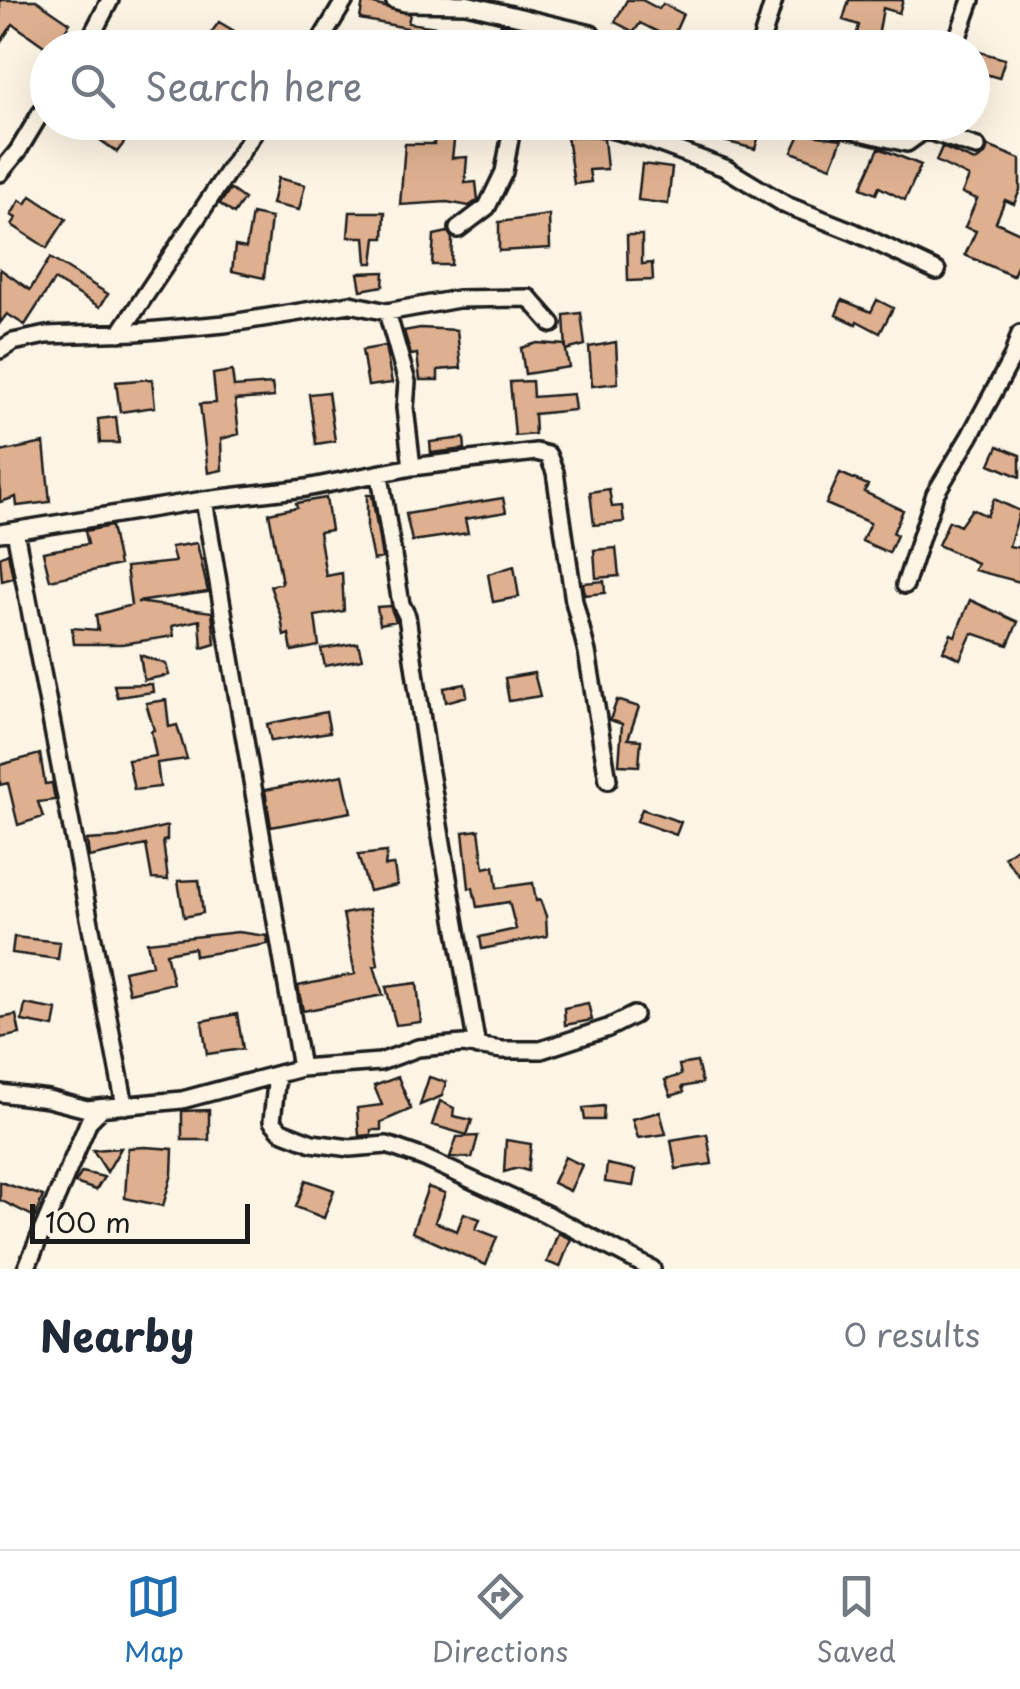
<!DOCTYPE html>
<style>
:root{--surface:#fff;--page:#f2f2f3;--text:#1f2937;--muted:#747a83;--line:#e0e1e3;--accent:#1f6fb2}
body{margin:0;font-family:"Playpen Sans",sans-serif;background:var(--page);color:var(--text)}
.scale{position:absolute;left:30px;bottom:25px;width:220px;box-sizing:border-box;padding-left:10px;border:5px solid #1c1c1c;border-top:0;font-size:28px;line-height:35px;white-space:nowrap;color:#1c1c1c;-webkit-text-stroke:8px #fcf5e5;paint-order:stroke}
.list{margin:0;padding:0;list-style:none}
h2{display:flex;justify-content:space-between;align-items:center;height:130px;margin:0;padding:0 40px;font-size:42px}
h2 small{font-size:32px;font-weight:400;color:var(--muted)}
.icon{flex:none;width:55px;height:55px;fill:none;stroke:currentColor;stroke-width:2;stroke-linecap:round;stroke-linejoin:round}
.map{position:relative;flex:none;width:1020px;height:1269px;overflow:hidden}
.search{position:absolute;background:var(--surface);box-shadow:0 10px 40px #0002;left:30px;right:30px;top:30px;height:110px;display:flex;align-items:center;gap:25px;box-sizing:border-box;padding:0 35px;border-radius:55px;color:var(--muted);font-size:38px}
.sheet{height:280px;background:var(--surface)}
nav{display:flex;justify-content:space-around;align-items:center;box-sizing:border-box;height:140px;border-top:2px solid var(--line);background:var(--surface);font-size:28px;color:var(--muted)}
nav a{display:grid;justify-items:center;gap:5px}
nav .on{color:var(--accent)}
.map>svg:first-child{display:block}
</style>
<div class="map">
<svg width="1020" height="1269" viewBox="0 0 1020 1269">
<rect width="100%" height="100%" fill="#fcf5e5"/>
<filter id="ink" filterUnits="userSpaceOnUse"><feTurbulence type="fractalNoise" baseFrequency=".01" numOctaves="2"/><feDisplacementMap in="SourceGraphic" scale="20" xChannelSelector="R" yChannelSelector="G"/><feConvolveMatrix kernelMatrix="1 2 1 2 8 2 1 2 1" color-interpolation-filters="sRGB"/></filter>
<g filter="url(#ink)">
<!-- building -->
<path fill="#deb08f" stroke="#1c1c1c" stroke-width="2.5" d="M 0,0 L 36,0 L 70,23 L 54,48 L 47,48 L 13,24 L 0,43 Z
M 627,0 L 642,0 L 659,9 L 663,4 L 683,14 L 672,39 L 640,23 L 634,32 L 615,22 Z
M 849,0 L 903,0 L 899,13 L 883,8 L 876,48 L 853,48 L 859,25 L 843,20 Z
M 363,1 L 410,14 L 408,23 L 451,29 L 447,45 L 402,48 L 407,28 L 360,19 Z
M 219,22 L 234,31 L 222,48 L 200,48 Z
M 501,24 L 582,43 L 592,47 L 490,48 Z
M 976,51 L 1005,59 L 999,78 L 975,71 L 976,66 L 972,64 Z
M 101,122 L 140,122 L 117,152 L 93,135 Z
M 645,122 L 683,122 L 677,137 Z
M 728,122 L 763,122 L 755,149 L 724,141 Z
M 434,125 L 456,125 L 452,158 L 467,157 L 465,183 L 476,182 L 478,200 L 469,206 L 447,202 L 400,205 L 405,144 L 434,144 Z
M 803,128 L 818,136 L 842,139 L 831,167 L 792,152 Z
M 588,136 L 604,139 L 607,169 L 589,170 L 591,182 L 574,184 L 567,137 Z
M 988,146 L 1020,159 L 1020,190 L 1014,204 L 1005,200 L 996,222 L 1020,233 L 1020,259 L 1013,276 L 965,255 L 976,231 L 965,227 L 977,199 L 962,193 L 969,177 L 936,161 L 942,147 L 975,161 L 985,155 Z
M 879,148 L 921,165 L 905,200 L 879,187 L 876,194 L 861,188 Z
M 642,164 L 672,168 L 668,204 L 638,200 Z
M 278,178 L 305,185 L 299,210 L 272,204 Z
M 230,189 L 244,199 L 234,214 L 220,204 Z
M 31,196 L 66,219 L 47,248 L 12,225 L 16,218 L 11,215 L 20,200 L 26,204 Z
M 350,212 L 385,212 L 384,238 L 376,238 L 373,263 L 367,263 L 365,237 L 348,237 Z
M 252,214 L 271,218 L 264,278 L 232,271 L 235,246 L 246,248 Z
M 549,215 L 550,248 L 499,251 L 499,222 Z
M 448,232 L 452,238 L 451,265 L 432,265 L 434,235 Z
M 627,235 L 642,235 L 642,264 L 652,263 L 653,280 L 628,281 Z
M 50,258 L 108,294 L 100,307 L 54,280 L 25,325 L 7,314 L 0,323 L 0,269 L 30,290 Z
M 384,272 L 383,286 L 361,290 L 358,273 Z
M 842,300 L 871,312 L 877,300 L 893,308 L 880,333 L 857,321 L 856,324 L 836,315 Z
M 581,313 L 585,345 L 566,350 L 564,315 Z
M 420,328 L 457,330 L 461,368 L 438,370 L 438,380 L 420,380 L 417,354 L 411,355 L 404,331 Z
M 616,342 L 618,383 L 592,386 L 589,347 Z
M 537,343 L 565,345 L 569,367 L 525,374 L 521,348 Z
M 385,346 L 392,383 L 368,386 L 362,350 Z
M 232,371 L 234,387 L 272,384 L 274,397 L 235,400 L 239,434 L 221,439 L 222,470 L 208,473 L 200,404 L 216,403 L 213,374 Z
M 152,379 L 155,407 L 120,412 L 116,382 Z
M 532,381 L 533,397 L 573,394 L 575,410 L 534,414 L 535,434 L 515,436 L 510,382 Z
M 328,392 L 335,441 L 316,444 L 309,394 Z
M 116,417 L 119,443 L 100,443 L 98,419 Z
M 464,438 L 465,449 L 431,453 L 430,442 Z
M 44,443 L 50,502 L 17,506 L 16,497 L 0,502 L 0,452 Z
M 998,446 L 1020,455 L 1020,477 L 990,464 Z
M 840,473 L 868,485 L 864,492 L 903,510 L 893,533 L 897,535 L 889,553 L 862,541 L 870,523 L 826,504 Z
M 609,489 L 612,507 L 622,506 L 624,522 L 594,525 L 590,492 Z
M 367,495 L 372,495 L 382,558 L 373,560 L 367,531 Z
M 326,498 L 331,530 L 319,532 L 326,576 L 342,573 L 344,611 L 315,616 L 319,646 L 292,651 L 289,634 L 284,636 L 281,617 L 270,586 L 282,583 L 269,513 L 297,507 L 296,503 Z
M 503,498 L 506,512 L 465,519 L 468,533 L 412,541 L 406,514 Z
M 994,499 L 1020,511 L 1009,546 L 1020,548 L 1020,582 L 974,570 L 977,563 L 938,545 L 949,521 L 960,526 L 972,509 L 987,516 Z
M 111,526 L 119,565 L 50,580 L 43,552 L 88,544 L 85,531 Z
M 197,543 L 208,592 L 137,602 L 212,612 L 215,644 L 202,648 L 200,620 L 172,626 L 174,636 L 122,644 L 74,644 L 72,628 L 98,630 L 96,615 L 131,605 L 126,567 L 175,562 L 171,547 Z
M 616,548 L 619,576 L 596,578 L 594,550 Z
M 8,553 L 13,578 L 2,581 L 0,557 Z
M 514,566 L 519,597 L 493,602 L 488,574 Z
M 604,581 L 605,593 L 585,595 L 583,583 Z
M 970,600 L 1018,622 L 1008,645 L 972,633 L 960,659 L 943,651 L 951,634 L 955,636 Z
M 390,606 L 396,621 L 380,624 L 377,607 Z
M 358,643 L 362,659 L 325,666 L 321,649 Z
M 140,655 L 166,664 L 169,675 L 144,680 Z
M 534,673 L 540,696 L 509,701 L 505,678 Z
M 152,684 L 153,692 L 117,697 L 114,685 Z
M 465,684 L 467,696 L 446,702 L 444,688 Z
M 166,700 L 169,727 L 177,725 L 187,759 L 157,763 L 160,787 L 134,790 L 128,760 L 156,756 L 151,731 L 154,730 L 146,703 Z
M 617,700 L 639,707 L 628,739 L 641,740 L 639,766 L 619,765 L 622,724 L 610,720 Z
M 326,712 L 330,732 L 271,741 L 267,724 Z
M 40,754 L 45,784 L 52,783 L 55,800 L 38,802 L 43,817 L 18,825 L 8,783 L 0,785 L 0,765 Z
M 343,775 L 351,812 L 271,827 L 265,790 Z
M 642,809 L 681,822 L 676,835 L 637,821 Z
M 167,826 L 167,840 L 163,841 L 168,880 L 152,879 L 146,845 L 89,857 L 87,840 L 118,838 Z
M 479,830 L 484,868 L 494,866 L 497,888 L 533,883 L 536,901 L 540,900 L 546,916 L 547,936 L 482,949 L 480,937 L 516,929 L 509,902 L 477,907 L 473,888 L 469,888 L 463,832 Z
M 1020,845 L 1020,877 L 1004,857 Z
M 387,852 L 385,866 L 394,865 L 397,885 L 369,891 L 358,855 Z
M 199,880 L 203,913 L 184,917 L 178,881 Z
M 369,909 L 378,965 L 374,966 L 383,995 L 303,1011 L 298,986 L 355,974 L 343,914 Z
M 238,932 L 267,936 L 268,944 L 195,956 L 194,948 L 166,953 L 173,983 L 129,993 L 124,971 L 152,965 L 147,942 Z
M 14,937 L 60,942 L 58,959 L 12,953 Z
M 417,983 L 421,1022 L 396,1025 L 386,987 Z
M 588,1003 L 592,1020 L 565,1025 L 564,1008 Z
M 25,1004 L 57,1010 L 54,1027 L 22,1021 Z
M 237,1014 L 243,1049 L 207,1054 L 202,1021 Z
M 16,1015 L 20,1034 L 0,1038 L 0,1018 Z
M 697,1062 L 702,1083 L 682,1087 L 684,1092 L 671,1096 L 665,1080 L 681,1075 L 679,1065 Z
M 398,1077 L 411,1109 L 381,1122 L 381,1130 L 371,1130 L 371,1135 L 359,1136 L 357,1108 L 382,1105 L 374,1086 Z
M 429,1077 L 446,1082 L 442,1096 L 420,1105 Z
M 440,1101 L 454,1108 L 453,1116 L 472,1120 L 467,1135 L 432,1125 Z
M 604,1106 L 603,1120 L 585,1120 L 583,1108 Z
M 209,1110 L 209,1140 L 182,1140 L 182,1111 Z
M 660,1112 L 666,1134 L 638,1138 L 632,1119 Z
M 707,1134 L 712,1164 L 676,1169 L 671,1140 Z
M 478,1136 L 472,1158 L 450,1157 L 457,1137 Z
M 506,1140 L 531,1144 L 528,1171 L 518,1168 L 504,1172 Z
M 145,1147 L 173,1149 L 172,1174 L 163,1206 L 125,1198 L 128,1148 Z
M 121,1148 L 107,1172 L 93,1150 Z
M 565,1157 L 582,1165 L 570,1191 L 553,1183 Z
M 607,1164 L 636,1170 L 633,1186 L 605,1182 Z
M 82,1172 L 104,1177 L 96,1190 L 75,1183 Z
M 306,1180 L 334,1190 L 324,1218 L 296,1207 Z
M 0,1182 L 43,1196 L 35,1217 L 0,1200 Z
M 428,1187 L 445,1193 L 435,1222 L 457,1231 L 464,1213 L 480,1219 L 476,1229 L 497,1237 L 486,1265 L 412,1232 Z
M 558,1233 L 571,1239 L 560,1267 L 547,1262 Z"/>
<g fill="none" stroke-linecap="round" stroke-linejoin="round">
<defs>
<path id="street" d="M 394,0 L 405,3 L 466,4 L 591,34
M 85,48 L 110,0
M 316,48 L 345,0
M 759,48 L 774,0
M 954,48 L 971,0
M 544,122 L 599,126 L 644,138 L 725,168 L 786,205 L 854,232 L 937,271
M 819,122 L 907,143 L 925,130 L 927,122
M 925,130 L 977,147
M 0,173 L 18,151 L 48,101
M 458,229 L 487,207 L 504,172 L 513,122
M 387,312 L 407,382 L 405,408 L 412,467
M 120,333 L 261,122
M 0,350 L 13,342 L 46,335 L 136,332 L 225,324 L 350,304 L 387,312 L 458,299 L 529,298 L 552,324
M 380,476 L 401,604 L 407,616 L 427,755 L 477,1047
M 15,531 L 125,1106
M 0,533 L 204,500
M 905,585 L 935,494 L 970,436 L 1012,358 L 1020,334
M 301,1068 L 204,500 L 306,488 L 412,467 L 536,452 L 548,455 L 555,472 L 574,601 L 587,652 L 608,780
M 277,1075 L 272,1121 L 281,1131 L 312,1143 L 350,1148 L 387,1145 L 424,1158 L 546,1214 L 652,1269
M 0,1093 L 48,1099 L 87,1109 L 182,1100 L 301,1068 L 380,1062 L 418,1048 L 463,1044 L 502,1050 L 541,1050 L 608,1028 L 634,1015
M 26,1269 L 89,1121 L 102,1108"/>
</defs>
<!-- street casing -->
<use href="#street" stroke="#1c1c1c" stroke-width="22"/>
<!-- street -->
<use href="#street" stroke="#fcf5e5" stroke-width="15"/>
</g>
</g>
</svg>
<div class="scale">100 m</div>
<div class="search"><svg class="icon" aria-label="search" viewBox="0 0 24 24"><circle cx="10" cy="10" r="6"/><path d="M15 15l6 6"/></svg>Search here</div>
</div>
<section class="sheet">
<h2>Nearby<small>0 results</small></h2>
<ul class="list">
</ul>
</section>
<nav>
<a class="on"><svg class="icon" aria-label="map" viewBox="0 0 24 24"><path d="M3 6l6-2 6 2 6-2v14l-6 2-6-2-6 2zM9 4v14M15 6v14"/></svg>Map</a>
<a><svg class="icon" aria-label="directions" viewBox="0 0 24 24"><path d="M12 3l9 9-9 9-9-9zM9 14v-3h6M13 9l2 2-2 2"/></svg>Directions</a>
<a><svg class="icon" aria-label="saved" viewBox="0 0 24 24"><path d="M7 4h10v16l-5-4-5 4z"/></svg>Saved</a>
</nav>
